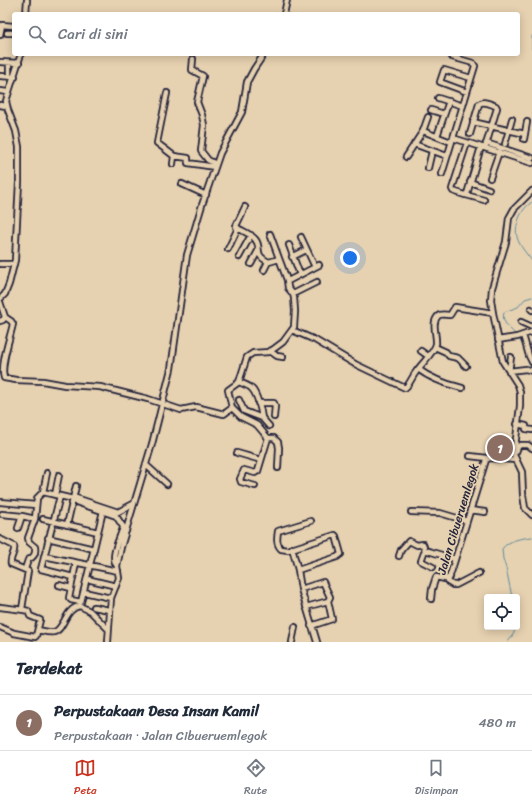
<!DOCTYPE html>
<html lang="id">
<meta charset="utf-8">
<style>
:root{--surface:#fff;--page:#f6f6f7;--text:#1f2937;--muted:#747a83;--line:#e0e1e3;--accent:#c8321e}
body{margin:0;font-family:Sriracha,sans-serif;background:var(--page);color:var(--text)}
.controls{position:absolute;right:12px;bottom:12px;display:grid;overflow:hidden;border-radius:4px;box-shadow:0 2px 10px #0003}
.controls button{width:36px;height:36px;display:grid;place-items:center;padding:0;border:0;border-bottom:1px solid var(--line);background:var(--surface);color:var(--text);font:20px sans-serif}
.you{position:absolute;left:350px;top:258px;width:14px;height:14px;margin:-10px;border:3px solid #fff;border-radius:50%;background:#1a73e8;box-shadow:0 0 0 6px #1a73e833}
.badge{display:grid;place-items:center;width:26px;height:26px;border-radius:50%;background:var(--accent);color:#fff;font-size:13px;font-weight:700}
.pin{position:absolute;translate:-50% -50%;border:2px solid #fff;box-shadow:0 1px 4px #0006}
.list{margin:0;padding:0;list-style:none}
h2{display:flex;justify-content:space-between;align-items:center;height:52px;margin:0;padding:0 16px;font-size:17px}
h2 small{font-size:13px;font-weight:400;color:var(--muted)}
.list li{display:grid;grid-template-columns:26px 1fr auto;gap:12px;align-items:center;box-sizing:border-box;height:56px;padding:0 16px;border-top:1px solid var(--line)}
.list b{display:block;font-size:15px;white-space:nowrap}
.list p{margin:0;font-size:13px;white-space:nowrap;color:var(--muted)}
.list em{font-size:13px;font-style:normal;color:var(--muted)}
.icon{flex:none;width:22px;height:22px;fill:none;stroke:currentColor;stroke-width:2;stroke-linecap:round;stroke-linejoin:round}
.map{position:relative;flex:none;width:532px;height:642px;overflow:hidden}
.search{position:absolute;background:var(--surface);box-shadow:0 2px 10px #0003;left:12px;right:12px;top:12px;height:44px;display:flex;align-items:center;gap:10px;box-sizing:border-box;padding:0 14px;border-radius:4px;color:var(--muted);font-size:15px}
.sheet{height:108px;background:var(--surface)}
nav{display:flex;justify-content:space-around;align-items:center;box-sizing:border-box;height:56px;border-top:1px solid var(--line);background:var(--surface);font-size:11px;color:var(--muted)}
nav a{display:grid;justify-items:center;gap:2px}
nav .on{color:var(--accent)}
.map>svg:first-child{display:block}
</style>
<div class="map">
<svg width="532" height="642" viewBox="0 0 532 642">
<rect width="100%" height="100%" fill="#e6d1b0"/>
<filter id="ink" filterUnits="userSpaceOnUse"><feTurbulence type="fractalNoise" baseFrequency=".025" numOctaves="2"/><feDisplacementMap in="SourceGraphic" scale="8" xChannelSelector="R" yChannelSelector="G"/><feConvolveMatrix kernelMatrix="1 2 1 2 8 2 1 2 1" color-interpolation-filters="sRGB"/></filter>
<g filter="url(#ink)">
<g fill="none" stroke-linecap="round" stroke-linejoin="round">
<!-- stream -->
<path stroke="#5e8ca0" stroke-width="1" d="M 532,36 L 532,49
M 532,202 C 526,206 523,210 520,216 C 511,237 520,245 532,261
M 516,335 C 510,328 501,323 504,312 L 518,307 L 525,299 L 532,297
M 518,338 L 523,345
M 526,353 L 529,364 L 532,368
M 512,597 L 506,568 L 503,559 L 502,549 C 508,540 522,538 532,537
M 508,642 L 514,633 L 515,627"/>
<defs>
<path id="minor" d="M 26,14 L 27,0
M 284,14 L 287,0
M 7,33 L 14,33
M 0,35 L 2,25 L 14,26
M 452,57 L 473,63 L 475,66 L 453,138
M 193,59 L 192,70 L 203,76 L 197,102 L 202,115 L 204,125 L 201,151 L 208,160 L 216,164
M 0,62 L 19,63
M 0,76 L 15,77
M 9,76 L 9,63
M 0,91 L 8,92
M 467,92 L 440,82 L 444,70 L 471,78
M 167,93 L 157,143 L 174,156 L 188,158 L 188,163 L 215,167
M 438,98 L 463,106
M 0,105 L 6,106
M 431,110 L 444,114
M 473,122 L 525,134
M 423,131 L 428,117
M 470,134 L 479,104 C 484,100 490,104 496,106 L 497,108 L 485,148
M 437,136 L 449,101
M 524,139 L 527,122
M 467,143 L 452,189 L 453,191 L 465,195 L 467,194 L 481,147
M 486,143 L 532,158
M 414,144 L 447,156
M 505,144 L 512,119
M 406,157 L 423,131 L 451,142
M 173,164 L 174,156
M 428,168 L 432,151
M 442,174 L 453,138 L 532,163
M 490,178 L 499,152
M 470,182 L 489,189
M 182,184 L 206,195
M 532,191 L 514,209 L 509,218 L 506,242 L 492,288 L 491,300 L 493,313 L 503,362 L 518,385 L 520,392 L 520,406 L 514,455 L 522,472 L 523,495 L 525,508 L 532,515
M 466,195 L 484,200
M 245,207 L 236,226 L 236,227 C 242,231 251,234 255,239 C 263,248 252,254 269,262 L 279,259
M 301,237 L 315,267
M 289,245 L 300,275
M 228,249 L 238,228
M 239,257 L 251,235
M 292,257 L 306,250
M 0,264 L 14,264
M 251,264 L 258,251
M 264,270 L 268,262
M 288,281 L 319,265
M 293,294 L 317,282
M 0,299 L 5,294 L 9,284 L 15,260 L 19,182 L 19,147 L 16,131 L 8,110 L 6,101 L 21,54
M 0,302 L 5,317 L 11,321 L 13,324 C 10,338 0,365 4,378 L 16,380 L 43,381 L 65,385 L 100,387 L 148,399 L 181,410 L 196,407 L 224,414 L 232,408 L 228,390 L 239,382 L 247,357 L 253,353 L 269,352 L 275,348 L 283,342 L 294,327 L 295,311 L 294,298 L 293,294 L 288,288 L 287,280 L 270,234
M 531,309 L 532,310
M 0,321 L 3,320 L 5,317
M 521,322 L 532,327
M 292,330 L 315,340 L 355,364 L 405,388 C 410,384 412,377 416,372 C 421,364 434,353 436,344 C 437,335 431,323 438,316 C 441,313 446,315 450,315 L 455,307 L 493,313
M 523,335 L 529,356 L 532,362
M 498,340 L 517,337 L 532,332
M 435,347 L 446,352 L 449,356 L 458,358 L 466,366
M 270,351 L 277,356 L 283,357
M 421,351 L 428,356
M 418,369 C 431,379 446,384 462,388
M 509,371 L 526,369 L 532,371
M 509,372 L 511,357
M 239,382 C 243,384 248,385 251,388 C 257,393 261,410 262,418
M 239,400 L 244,411 L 262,418 L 269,426
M 258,403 L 274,403 L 275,406 L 274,417
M 232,408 L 241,417 L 257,425 L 268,438
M 517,424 L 526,426 L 526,429 L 532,430
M 268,438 L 274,438 L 278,442 L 279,448 L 278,468
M 516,452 L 518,447 L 520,445 L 528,445 L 532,448
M 237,453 L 261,460
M 470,456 L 487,458
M 146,465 L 167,484
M 255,486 L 241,482 L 240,479 L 244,470 L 255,473 L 258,471 L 268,438
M 43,492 L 73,499 L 76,498 L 118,512 L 133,504
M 55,495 L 59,475
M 60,496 L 41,569 L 73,577
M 73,499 L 76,502 L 116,516 L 126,531
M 0,502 L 36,505
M 470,510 L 485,512
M 411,512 L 440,513 L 467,521
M 2,514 L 22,516 L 35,519
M 43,519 L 98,532
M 67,525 L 76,486
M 18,528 L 22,516
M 48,538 L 94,549
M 0,539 L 14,546 C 16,552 9,558 11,564 L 28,571 L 22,609
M 292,548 L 298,570 L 301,589 L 317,642
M 425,550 L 421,561 L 433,567
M 44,556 L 118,571
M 399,556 L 401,550 L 409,541 L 417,545 L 423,544 L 425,550 L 455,559
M 76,563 L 69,598 L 71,600 L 81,602 L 103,511
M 117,566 C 109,557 120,538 123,528
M 25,569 L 28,560 C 34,557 36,554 35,547 L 29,542 L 28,538 L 35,519 L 37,498 L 43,492 L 47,473
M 298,570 L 337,557 L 341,554 L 336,536 L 335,535 L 288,550 L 281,549 C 276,544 277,538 278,531 L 311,521
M 479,573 L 456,585 L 453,585 L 448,582 L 486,460 L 490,458 L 515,460
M 87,579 L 116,586
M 59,585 L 71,588
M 301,589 L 323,582 L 330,597 L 328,601 L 332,619 L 311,626
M 84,592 L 111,598
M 431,599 L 432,589 L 436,577 L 445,579 L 450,577
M 0,607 L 24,610 L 28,611 L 30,616 L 40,620 L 36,636 L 35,637 L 14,633 L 0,627
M 94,607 L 109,610
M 306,607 L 328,601
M 38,630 C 43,631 49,633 54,632 C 64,630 65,608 80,606 L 90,611 L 108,629
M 108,642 L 111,598 L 119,578 L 117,566 L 121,547 L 152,444 L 171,369 L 187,255 L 202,205 L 220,153 L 242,112 L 247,82 L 254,69 L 264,54
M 292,642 L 295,627"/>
</defs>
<!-- minor casing -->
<use href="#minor" stroke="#22223b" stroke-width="8"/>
<!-- minor -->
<use href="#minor" stroke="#e6d1b0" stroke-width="4.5"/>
</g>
</g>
<g text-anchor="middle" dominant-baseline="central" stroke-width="4" stroke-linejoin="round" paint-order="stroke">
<!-- street labels -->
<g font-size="12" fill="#22223b" stroke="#e6d1b0">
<text transform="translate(458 519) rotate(-73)">Jalan Cibueruemlegok</text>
</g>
</g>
</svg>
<div class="controls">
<button><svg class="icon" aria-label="locate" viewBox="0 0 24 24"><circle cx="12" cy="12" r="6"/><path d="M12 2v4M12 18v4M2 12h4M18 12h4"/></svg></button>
</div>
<div class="you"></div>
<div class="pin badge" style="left:500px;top:448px;background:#8d6e63">1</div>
<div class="search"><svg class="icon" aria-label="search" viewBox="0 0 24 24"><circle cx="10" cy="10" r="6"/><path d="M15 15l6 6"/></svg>Cari di sini</div>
</div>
<section class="sheet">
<h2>Terdekat<small></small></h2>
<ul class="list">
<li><span class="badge" style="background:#8d6e63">1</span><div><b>Perpustakaan Desa Insan Kamil</b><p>Perpustakaan · Jalan Cibueruemlegok</p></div><em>480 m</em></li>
</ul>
</section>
<nav>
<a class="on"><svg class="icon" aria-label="map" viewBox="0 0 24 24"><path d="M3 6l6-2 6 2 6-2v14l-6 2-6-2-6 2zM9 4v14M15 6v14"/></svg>Peta</a>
<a><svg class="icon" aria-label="directions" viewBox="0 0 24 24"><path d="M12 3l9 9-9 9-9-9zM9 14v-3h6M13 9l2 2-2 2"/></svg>Rute</a>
<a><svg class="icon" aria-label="saved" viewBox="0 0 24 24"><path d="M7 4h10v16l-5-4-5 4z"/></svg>Disimpan</a>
</nav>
